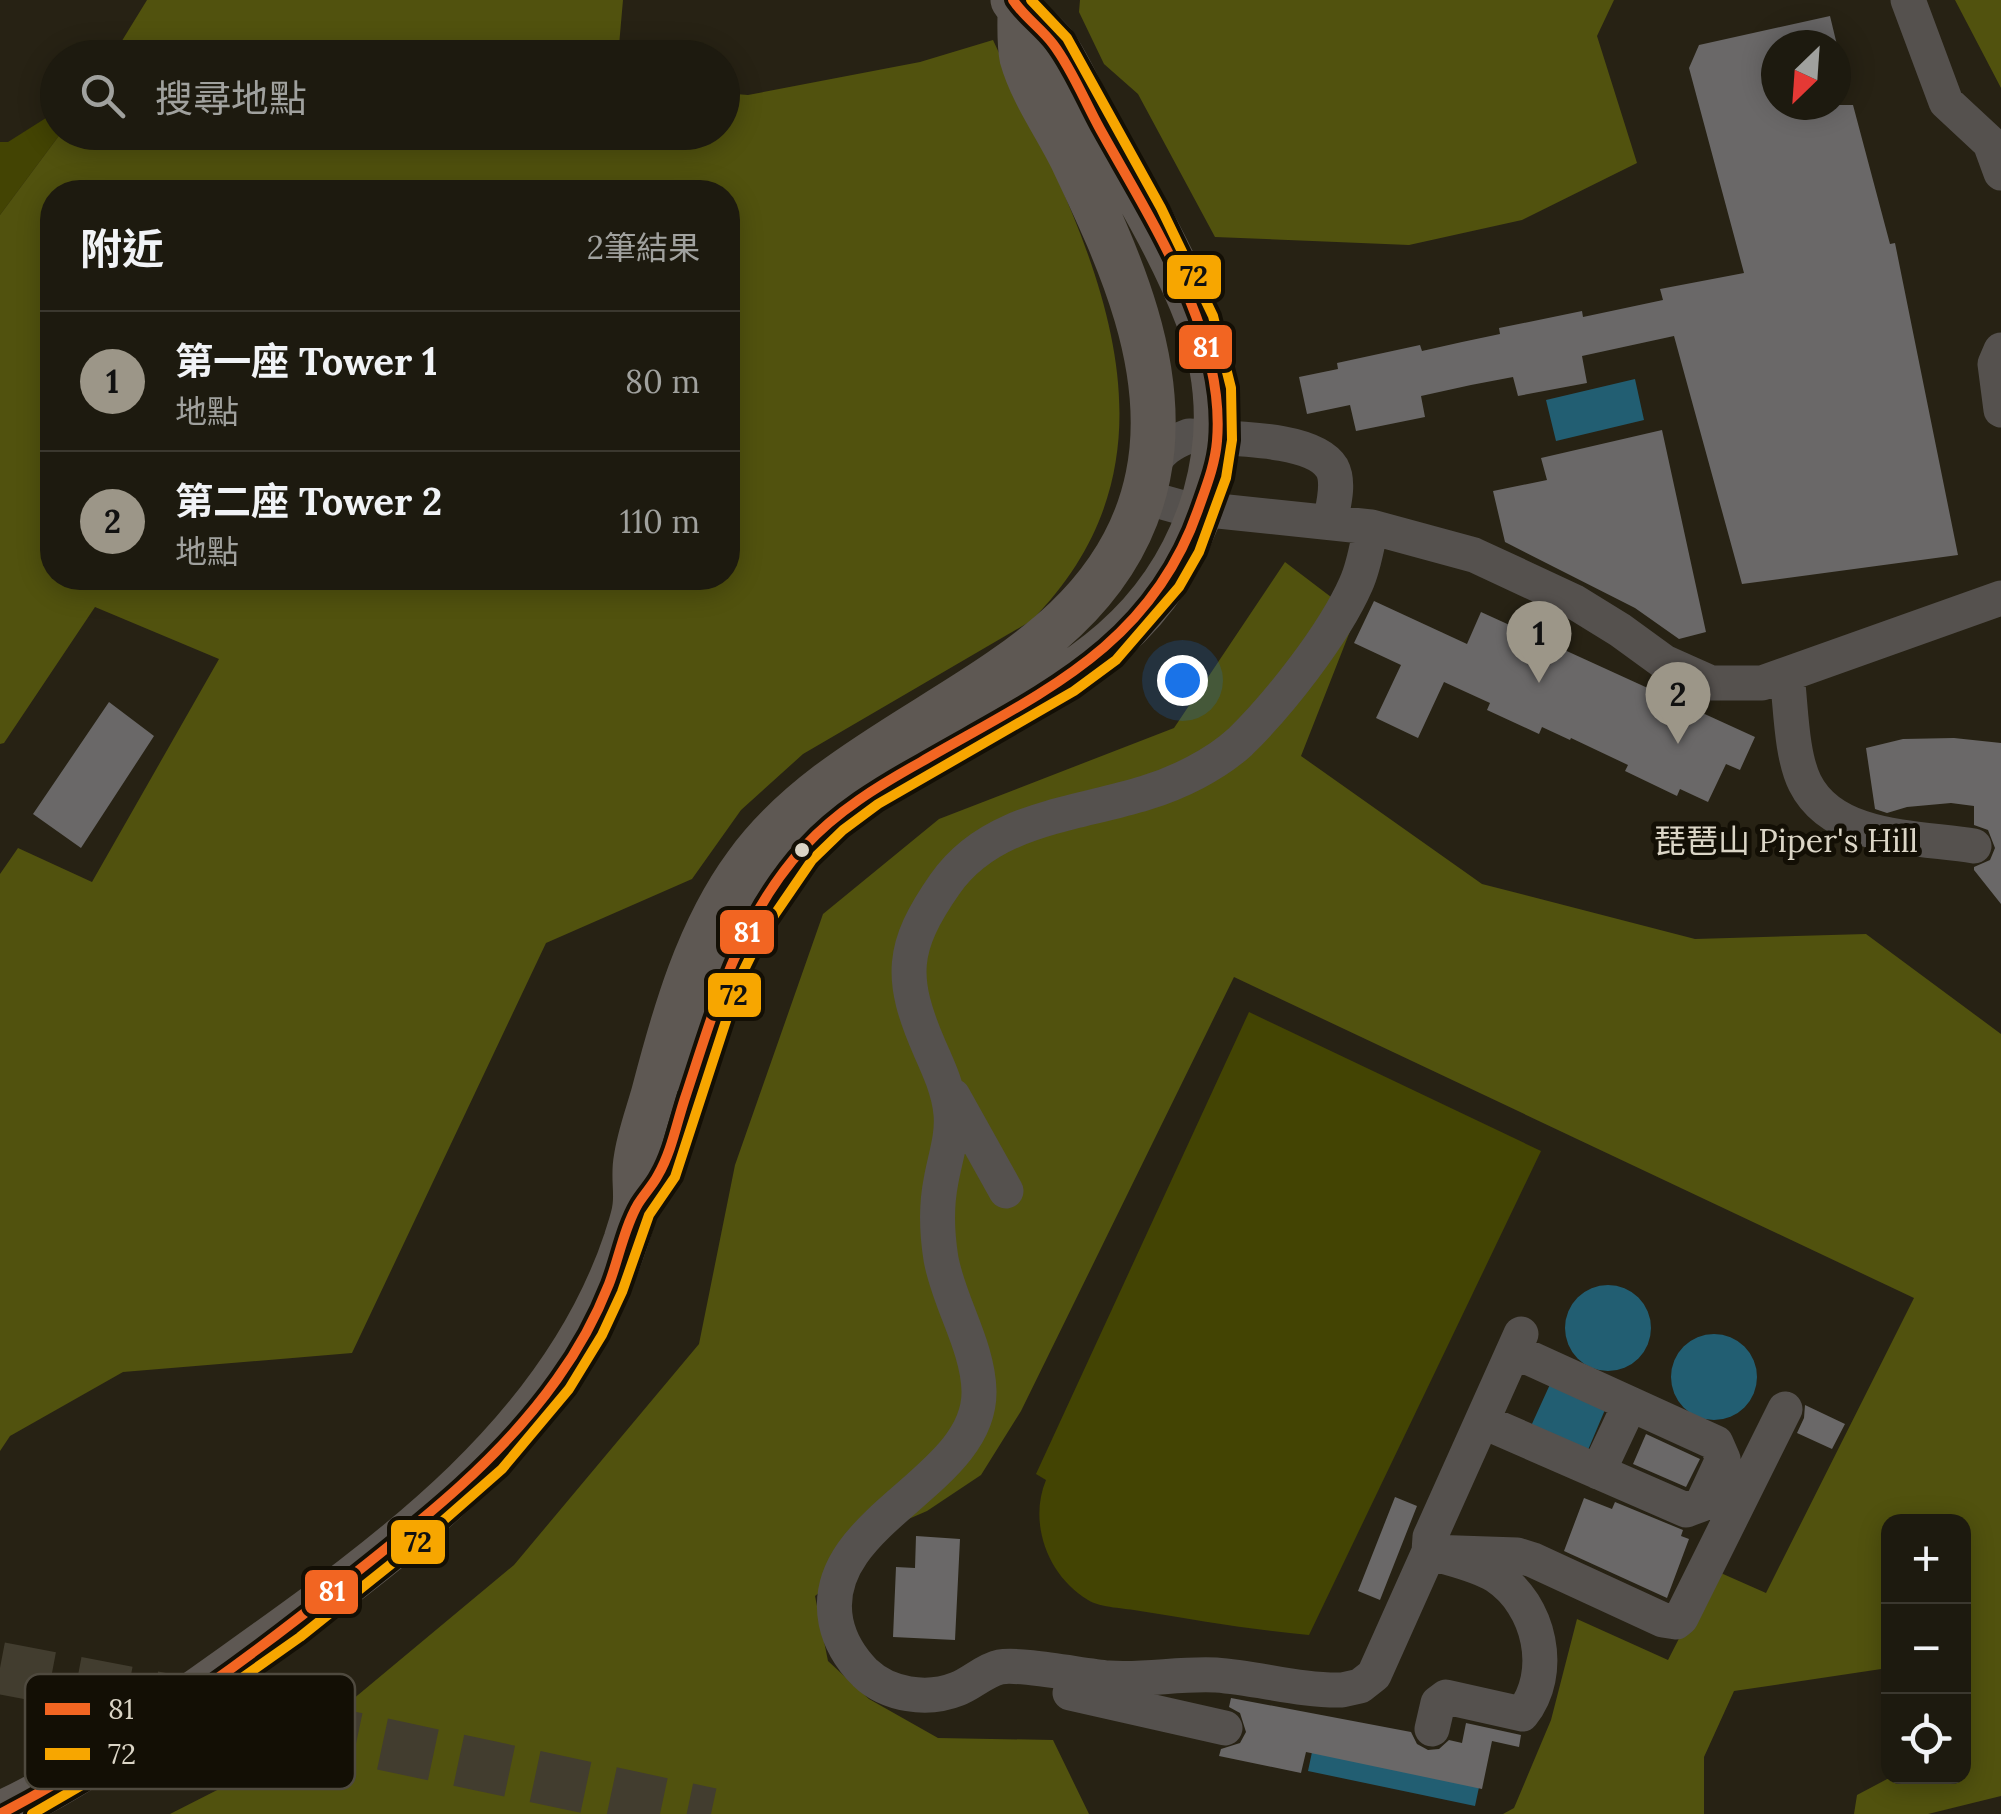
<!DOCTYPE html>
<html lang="zh-TW">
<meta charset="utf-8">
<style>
:root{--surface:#1d1a0f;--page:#252318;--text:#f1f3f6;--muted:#a0a19e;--line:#3b382f;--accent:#9c9688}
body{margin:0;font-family:Lora,"Noto Sans TC",serif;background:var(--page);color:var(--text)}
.controls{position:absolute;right:30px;bottom:30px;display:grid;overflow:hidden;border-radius:20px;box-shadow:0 5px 25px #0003}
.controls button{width:90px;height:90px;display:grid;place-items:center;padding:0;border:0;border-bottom:2px solid var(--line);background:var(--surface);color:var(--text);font:50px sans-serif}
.compass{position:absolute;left:1761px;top:30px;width:90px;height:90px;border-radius:50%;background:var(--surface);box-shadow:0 5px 25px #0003;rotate:205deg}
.you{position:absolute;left:1182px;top:680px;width:35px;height:35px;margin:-25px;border:8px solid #fff;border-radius:50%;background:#1a73e8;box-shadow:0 0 0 15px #1a73e833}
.badge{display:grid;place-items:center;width:65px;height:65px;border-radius:50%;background:var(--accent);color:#111;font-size:32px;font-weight:700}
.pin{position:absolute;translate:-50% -82px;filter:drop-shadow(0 2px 5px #0008)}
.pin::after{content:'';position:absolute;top:52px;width:35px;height:30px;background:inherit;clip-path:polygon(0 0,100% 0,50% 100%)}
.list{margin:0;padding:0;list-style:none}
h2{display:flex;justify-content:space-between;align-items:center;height:130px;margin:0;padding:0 40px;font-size:42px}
h2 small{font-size:32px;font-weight:400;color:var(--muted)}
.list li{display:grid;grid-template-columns:65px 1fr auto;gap:30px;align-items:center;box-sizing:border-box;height:140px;padding:0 40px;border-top:2px solid var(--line)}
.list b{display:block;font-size:38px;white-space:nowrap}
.list p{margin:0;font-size:32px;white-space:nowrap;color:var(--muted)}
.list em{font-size:32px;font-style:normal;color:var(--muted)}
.icon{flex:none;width:55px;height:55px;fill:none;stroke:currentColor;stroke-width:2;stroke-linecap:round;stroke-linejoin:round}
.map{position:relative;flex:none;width:2001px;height:1814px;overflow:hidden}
.search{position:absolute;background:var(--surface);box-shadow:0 5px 25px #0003;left:40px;top:40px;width:700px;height:110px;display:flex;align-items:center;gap:25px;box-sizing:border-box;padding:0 35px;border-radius:55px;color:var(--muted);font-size:38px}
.panel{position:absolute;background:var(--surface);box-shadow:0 5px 25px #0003;left:40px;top:180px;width:700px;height:410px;border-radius:40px}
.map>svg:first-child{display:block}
</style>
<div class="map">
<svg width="2001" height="1814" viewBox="0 0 2001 1814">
<rect width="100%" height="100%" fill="#272214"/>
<!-- green -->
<path fill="#434403" d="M 57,111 L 58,132 L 61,133 L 0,215 L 0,142 L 8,142 Z
M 1249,1012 L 1541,1151 L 1309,1635 C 1252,1630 1196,1620 1140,1611 C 1125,1608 1101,1608 1088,1600 C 1048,1576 1028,1523 1046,1480 L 1036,1474 Z"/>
<!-- forest -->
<path fill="#51520e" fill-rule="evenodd" d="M 147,0 L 623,0 L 618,57 L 112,57 Z
M 1080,0 L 1614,0 L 1597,36 L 1637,163 L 1522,220 L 1409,245 L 1215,237 L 1138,94 L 1104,64 L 1079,12 Z
M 1955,0 L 2001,0 L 2001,88 Z
M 993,40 C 1079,227 1208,442 1031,621 L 803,754 L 741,810 L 692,879 L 546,943 L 352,1353 L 123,1372 L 10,1436 L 0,1451 L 0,874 L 18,848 L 92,882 L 219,659 L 95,607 L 4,743 L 0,744 L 0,215 L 61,133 L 722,132 L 723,93 L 748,95 L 920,62 ZM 52,192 L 728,192 L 728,578 L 52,578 Z
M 1285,562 L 1356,616 L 1301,756 L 1482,884 L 1695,939 L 1866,934 L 2001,1034 L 2001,1796 L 1928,1814 L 1854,1814 L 1857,1795 L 1891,1777 L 1964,1776 L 1964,1522 L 1888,1522 L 1888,1668 L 1734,1691 L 1704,1757 L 1704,1814 L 1503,1814 L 1514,1808 L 1551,1720 L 1577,1619 L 1668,1660 L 1714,1570 L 1766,1593 L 1914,1298 L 1234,977 L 1021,1411 L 981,1475 L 927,1511 L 890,1527 L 861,1560 L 815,1596 L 828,1661 L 869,1699 L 938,1738 L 1053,1740 L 1089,1814 L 170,1814 L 286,1755 L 514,1565 L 699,1344 L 735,1165 L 823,914 L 939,819 L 1174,728 Z"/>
<!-- water -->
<path fill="#225e72" d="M 1635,379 L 1644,420 L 1556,441 L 1546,400 Z
M1565 1328a43 43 0 1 1 86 0a43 43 0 1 1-86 0Z
M1671 1377a43 43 0 1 1 86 0a43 43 0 1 1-86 0Z
M 1552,1380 L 1607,1405 L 1588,1450 L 1531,1426 Z
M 1315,1738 L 1482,1773 L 1475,1806 L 1308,1771 Z"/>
<!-- building -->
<path fill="#6a6868" d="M 1830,16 L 1837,45 L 1776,45 L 1776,105 L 1853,105 L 1890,244 L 1895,243 L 1958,555 L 1742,584 L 1674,336 L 1582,356 L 1587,383 L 1518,396 L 1513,377 L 1471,385 L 1421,396 L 1425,417 L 1356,431 L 1350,405 L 1307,414 L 1299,377 L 1338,369 L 1337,363 L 1420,345 L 1422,351 L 1462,342 L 1500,334 L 1499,328 L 1582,311 L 1583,317 L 1663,300 L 1660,289 L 1744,273 L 1689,68 L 1699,45 Z
M 1662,430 L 1706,632 L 1679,639 L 1635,608 L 1505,542 L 1493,491 L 1547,480 L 1541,458 Z
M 1374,601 L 1467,644 L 1481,612 L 1755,737 L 1740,770 L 1726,764 L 1708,802 L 1680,789 L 1677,796 L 1625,771 L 1628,765 L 1571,738 L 1570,740 L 1542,727 L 1539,734 L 1487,710 L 1490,703 L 1444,682 L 1418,738 L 1376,718 L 1401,665 L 1354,643 Z
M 109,702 L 154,736 L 81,848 L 33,814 Z
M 1954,738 L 2001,743 L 2001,904 L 1974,870 L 1974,867 L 1990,860 L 1995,848 L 1988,830 L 1974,825 L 1974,806 L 1951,803 L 1907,807 L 1887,813 L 1875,809 L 1866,748 L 1903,739 Z
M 1805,1405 L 1845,1424 L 1832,1449 L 1797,1433 L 1804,1418 Z
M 1646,1434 L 1700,1459 L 1686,1487 L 1633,1464 Z
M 1395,1497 L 1417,1506 L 1380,1600 L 1358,1591 Z
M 1584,1498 L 1612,1509 L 1615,1502 L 1683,1530 L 1681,1536 L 1689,1539 L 1667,1598 L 1564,1551 Z
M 916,1536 L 960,1539 L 955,1640 L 893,1637 L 896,1567 L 915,1568 Z
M 1231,1698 L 1411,1732 L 1417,1744 L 1428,1750 L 1439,1749 L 1449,1740 L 1462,1743 L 1466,1723 L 1521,1735 L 1519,1747 L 1492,1741 L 1482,1789 L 1306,1752 L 1301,1773 L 1219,1756 L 1221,1749 L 1240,1743 L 1246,1732 L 1240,1713 L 1229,1707 Z"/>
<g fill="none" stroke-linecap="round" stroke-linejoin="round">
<!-- highway-tunnel -->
<path stroke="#423d2f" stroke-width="52" stroke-dasharray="52 26" stroke-linecap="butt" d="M 0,1668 L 237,1713 L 711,1814"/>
<!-- minor -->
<path stroke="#55514e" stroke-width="35" d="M 1908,0 L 1946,102 L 1990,143 L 2001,173
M 2001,350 L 1995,364 L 2001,410
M 1150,468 C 1160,451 1170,443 1189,436 C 1222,439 1313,436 1332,468 C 1340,483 1333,507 1330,522
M 1144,497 L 1180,507 L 1371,527 L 1474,555 L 1573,601 L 1620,630 L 1664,662 L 1711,683 L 1762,683 L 2001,598
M 1371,527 C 1367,546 1364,567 1356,584 C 1334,634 1279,704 1240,742 C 1215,765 1178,783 1145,793 C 1075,815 991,818 945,884 C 901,947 899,978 930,1049 C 939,1069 949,1091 951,1114 C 953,1137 945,1158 941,1181 C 936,1206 937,1234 941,1259 C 949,1303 978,1346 979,1391 C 981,1483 816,1521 836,1622 C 840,1641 851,1659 865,1673 C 888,1695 927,1701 957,1689 C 971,1684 985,1670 1000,1667 C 1019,1663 1084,1676 1108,1678 C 1143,1681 1180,1673 1216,1675 C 1258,1678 1300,1691 1342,1690 L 1360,1686 L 1374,1675 L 1429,1552 L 1517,1555 L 1533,1560 L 1663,1620 L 1676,1622 L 1681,1618 L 1785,1409
M 1787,675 C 1791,707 1791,755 1805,783 C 1834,841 1919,837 1974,846
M 953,1096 L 1006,1191
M 1482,1421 L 1686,1510 L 1702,1504 L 1723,1459 L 1716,1443 L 1514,1351
M 1598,1472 L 1630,1404
M 1070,1693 L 1225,1728
M 1432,1729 L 1438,1703 L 1446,1697 L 1522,1714 C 1555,1673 1540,1605 1496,1576 C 1477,1564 1450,1559 1429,1552 L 1430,1537 L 1521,1334"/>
<!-- major -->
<path stroke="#5e5853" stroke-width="45" d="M 691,1073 C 721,981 756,884 833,819 C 966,706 1148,690 1205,496 C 1222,436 1220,377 1198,319 C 1172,251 1133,187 1097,124 C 1083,99 1071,67 1054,44 C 1041,28 1024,18 1013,0
M 0,1814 C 78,1778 148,1726 217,1677 C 380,1561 560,1438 626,1240 C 629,1230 634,1217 635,1206 C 637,1191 633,1175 636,1160 C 639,1137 648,1114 654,1092 C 674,1015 698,930 746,865 C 856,712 1107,679 1148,476 C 1170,368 1119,258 1074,163 C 1058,129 1032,94 1022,58 C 1019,44 1020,26 1020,11"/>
<defs>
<path id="bus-1" d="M 0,1814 C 124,1749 240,1666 349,1578 C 425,1518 501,1458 557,1379 C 578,1350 596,1317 609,1284 C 619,1258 624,1228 638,1204 C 644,1194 653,1185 658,1175 C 672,1151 677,1121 686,1095 C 715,1007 740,917 804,847 C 837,811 878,786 921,762 C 1038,694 1150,648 1198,510 C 1206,487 1215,465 1217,441 C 1226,334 1150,219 1100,129 C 1085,102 1072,69 1053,44 C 1041,28 1024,17 1013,0"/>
<path id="bus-2" d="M 32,1814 L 130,1757 L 300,1637 L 420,1541 L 502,1469 L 569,1389 L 602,1335 L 622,1292 L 649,1215 L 675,1177 L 740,978 L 762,933 L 812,860 L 843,830 L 878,804 L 1074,691 L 1116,660 L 1179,587 L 1199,552 L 1226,478 L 1232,440 L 1231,388 L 1213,316 L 1161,208 L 1067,38 L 1031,0"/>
</defs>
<!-- bus-1 casing -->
<use href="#bus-1" stroke="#130f05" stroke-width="18"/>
<!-- bus-2 casing -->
<use href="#bus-2" stroke="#130f05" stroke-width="18"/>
<!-- bus-1 -->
<use href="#bus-1" stroke="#f26522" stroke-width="10"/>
<!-- bus-2 -->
<use href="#bus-2" stroke="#f7a600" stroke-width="10"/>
</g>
<!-- markers -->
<circle fill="#dbd5c6" stroke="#130f05" stroke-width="4" cx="802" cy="850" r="9"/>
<g text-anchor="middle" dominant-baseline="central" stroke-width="10" stroke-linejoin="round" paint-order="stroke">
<!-- neighbourhood labels -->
<g font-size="32" fill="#dbd5c6" stroke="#130f05">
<text x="1786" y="840">琵琶山 Piper's Hill</text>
</g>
</g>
<!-- legend -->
<rect x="25" y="1674" width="330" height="115" rx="15" fill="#130f05" stroke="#4f4a3f" stroke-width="2.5"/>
<rect x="45" y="1703" width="45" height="12" fill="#f26522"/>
<rect x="45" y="1748" width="45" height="12" fill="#f7a600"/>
<g font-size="28" fill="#dbd5c6">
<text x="108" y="1719">81</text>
<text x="108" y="1764">72</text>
</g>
<g stroke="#130f05" stroke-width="4">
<rect x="1165" y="253" width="58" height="48" rx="10" fill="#f7a600"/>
<rect x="1177" y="323" width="57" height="48" rx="10" fill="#f26522"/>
<rect x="718" y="908" width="58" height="48" rx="10" fill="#f26522"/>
<rect x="706" y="971" width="57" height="48" rx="10" fill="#f7a600"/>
<rect x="389" y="1518" width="58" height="48" rx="10" fill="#f7a600"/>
<rect x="303" y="1568" width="57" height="48" rx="10" fill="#f26522"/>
</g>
<g font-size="28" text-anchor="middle" font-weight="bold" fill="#fff">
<text x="1206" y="357">81</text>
<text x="747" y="942">81</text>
<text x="332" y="1601">81</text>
</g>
<g font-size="28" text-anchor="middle" font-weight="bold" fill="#111">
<text x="1194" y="286">72</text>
<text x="734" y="1005">72</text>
<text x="418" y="1552">72</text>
</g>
</svg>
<div class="controls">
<button>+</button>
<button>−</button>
<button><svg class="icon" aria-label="locate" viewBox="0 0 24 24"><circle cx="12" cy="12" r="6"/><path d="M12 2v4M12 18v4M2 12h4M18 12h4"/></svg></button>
</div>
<svg class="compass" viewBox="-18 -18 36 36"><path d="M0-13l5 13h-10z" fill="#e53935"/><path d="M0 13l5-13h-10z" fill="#a0a19e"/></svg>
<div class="you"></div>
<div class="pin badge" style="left:1539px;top:683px">1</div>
<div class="pin badge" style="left:1678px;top:744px">2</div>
<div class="search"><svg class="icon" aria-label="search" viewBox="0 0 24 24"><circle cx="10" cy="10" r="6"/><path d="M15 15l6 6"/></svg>搜尋地點</div>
<section class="panel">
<h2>附近<small>2筆結果</small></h2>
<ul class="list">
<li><span class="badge">1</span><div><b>第一座 Tower 1</b><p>地點</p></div><em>80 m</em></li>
<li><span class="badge">2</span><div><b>第二座 Tower 2</b><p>地點</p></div><em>110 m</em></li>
</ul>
</section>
</div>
